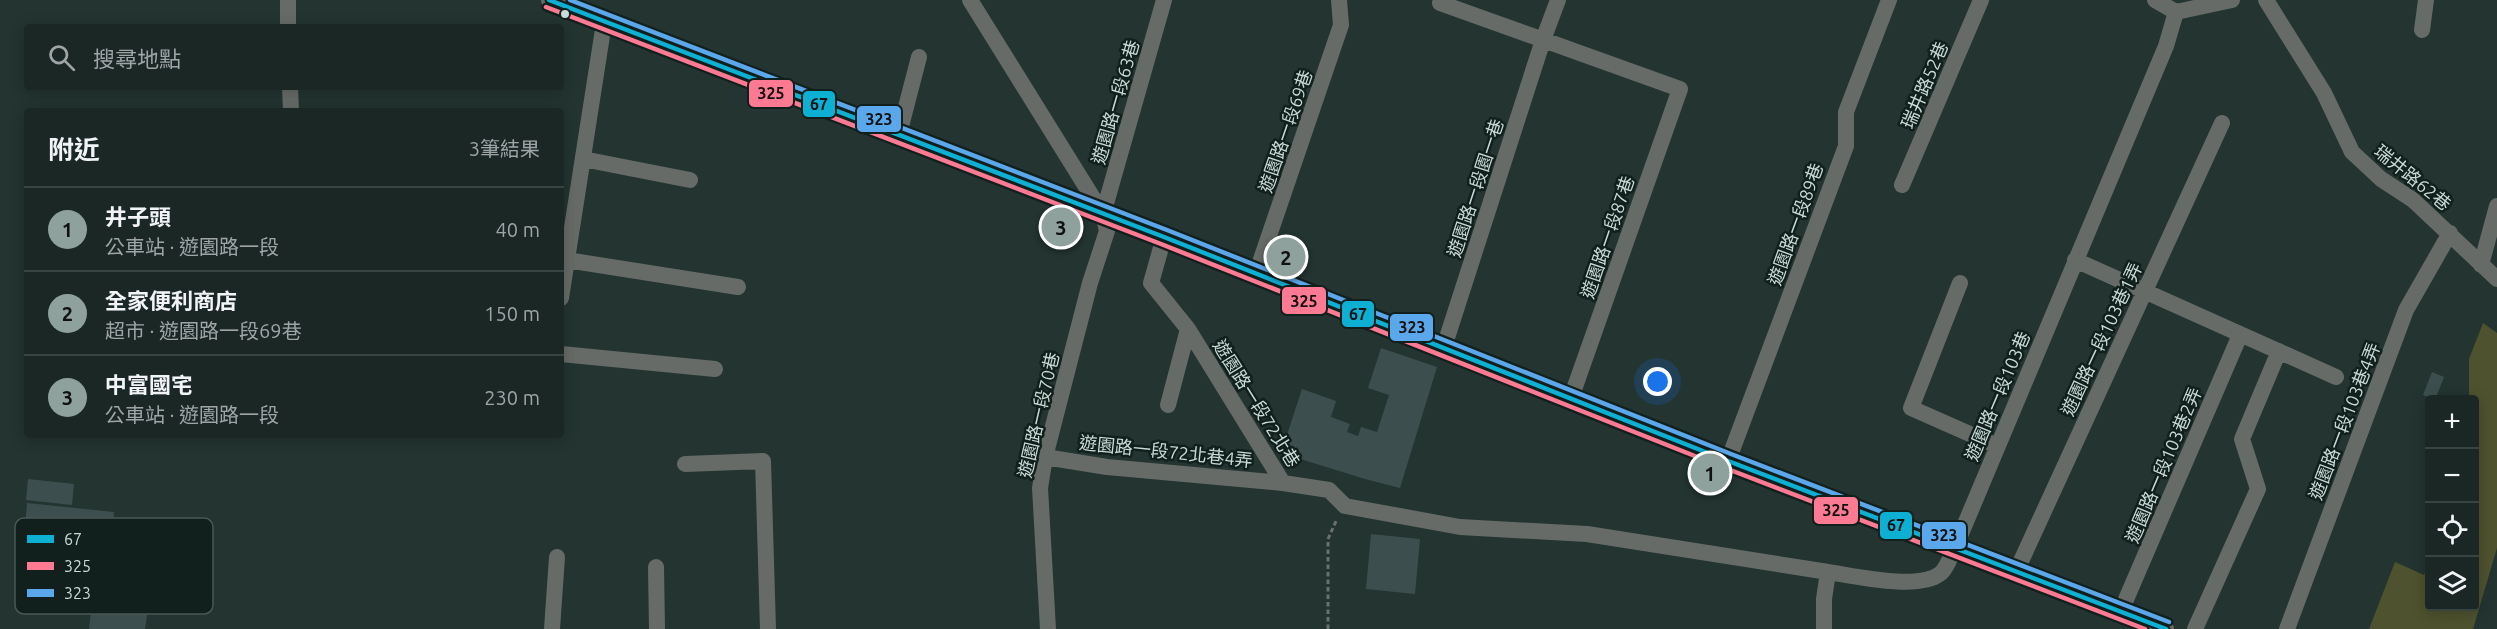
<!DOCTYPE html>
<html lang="zh-TW">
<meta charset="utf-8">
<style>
:root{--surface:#1a2725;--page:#232f2d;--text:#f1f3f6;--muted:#9fa5a7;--line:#384442;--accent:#8fa19c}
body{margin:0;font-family:Ubuntu,"Noto Sans TC",sans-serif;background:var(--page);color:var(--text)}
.controls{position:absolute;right:18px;bottom:18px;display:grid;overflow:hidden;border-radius:6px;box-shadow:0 3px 15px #0003}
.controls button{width:54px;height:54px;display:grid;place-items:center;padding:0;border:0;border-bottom:2px solid var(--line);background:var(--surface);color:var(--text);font:30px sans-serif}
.you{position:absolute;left:1658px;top:382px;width:21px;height:21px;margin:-15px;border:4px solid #fff;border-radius:50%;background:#1a73e8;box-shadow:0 0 0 9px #1a73e833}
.badge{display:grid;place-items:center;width:39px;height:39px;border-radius:50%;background:var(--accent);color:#111;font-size:20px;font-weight:700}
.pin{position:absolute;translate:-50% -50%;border:3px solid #fff;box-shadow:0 2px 6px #0006}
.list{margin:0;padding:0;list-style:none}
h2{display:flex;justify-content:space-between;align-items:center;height:78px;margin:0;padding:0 24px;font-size:26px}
h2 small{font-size:20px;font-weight:400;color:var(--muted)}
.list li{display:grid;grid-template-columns:39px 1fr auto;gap:18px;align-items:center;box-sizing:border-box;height:84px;padding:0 24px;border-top:2px solid var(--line)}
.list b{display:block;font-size:22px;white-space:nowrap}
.list p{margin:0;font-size:20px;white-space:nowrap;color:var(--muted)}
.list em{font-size:20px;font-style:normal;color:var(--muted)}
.icon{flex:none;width:33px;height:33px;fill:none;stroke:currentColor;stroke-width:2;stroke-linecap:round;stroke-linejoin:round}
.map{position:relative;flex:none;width:2497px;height:629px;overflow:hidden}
.search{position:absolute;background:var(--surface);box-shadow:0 3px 15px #0003;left:24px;top:24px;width:540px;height:66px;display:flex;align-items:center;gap:15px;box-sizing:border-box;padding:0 21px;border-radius:6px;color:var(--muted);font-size:22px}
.panel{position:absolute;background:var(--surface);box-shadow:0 3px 15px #0003;left:24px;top:108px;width:540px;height:330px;border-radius:6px}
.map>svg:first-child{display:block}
</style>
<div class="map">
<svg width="2497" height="629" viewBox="0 0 2497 629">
<rect width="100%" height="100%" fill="#233431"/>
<!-- green -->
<path fill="#4e522e" d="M 2483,323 L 2497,333 L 2497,548 L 2473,629 L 2369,629 L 2395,562 L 2424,575 L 2429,564 L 2430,606 L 2474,606 L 2474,400 L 2469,399 L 2469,359 Z"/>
<!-- building -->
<path fill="#3c4f4e" d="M 1381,348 L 1437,367 L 1400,488 L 1365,479 L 1281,453 L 1302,389 L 1336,401 L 1331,417 L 1350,424 L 1347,432 L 1358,436 L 1361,427 L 1377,432 L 1389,395 L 1368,388 Z
M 2432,372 L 2444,377 L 2435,400 L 2423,395 Z
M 28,479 L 74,484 L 72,505 L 26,500 Z
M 27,503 L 114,512 L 112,536 L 25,527 Z
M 1371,534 L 1420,539 L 1415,594 L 1366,589 Z
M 92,603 L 148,609 L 145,629 L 89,629 Z"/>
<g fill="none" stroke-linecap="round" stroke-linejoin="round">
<!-- path -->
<path stroke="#6a706d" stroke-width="3" stroke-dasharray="4.5 3" stroke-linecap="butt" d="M 1328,629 L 1328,539 L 1337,519"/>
<!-- minor -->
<path stroke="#666b67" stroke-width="16" d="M 288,0 L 288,27
M 549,0 L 1164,237 L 1728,461 L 2166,629
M 970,0 L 1103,214 L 1107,231 L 1090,283 L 1045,457 L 1040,488 L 1048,629
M 1441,0 L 1440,3 L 1680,89 L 1571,398
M 2155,0 L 2176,12
M 2266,0 L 2324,93 L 2352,152 L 2381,179 L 2413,200 L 2497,279
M 2176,12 L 2232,0
M 2422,30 L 2426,0
M 290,87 L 291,111
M 899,134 L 919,57
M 583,159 L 690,180
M 1902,185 L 1981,0
M 1103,214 L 1164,0
M 1164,237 L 1151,283 L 1188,329 L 1283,483 L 1329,490 L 1345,506 L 1460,527 L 1587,534 L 1828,572
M 567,260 L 738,287
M 2075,260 L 2336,377
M 2481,265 L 2497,206
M 1256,274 L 1341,25 L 1339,0
M 1960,283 L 1911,408 L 1997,446
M 561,298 L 604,23
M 1444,347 L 1543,40 L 1558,0
M 561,354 L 715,369
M 1168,405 L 1188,329
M 1045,457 L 1107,467 L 1283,483
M 1728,461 L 1846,146 L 1846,112 L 1889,0
M 685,464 L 763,461 L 768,629
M 656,567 L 657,629
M 2016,572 L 2222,123
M 2121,611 L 2240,335
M 552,629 L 557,557
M 1824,629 L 1824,599 L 1828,572 C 1855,576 1920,591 1941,573 C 1947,568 1951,555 1955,548 L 2166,46 L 2176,12
M 2195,629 L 2258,489 L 2242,439 L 2279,351
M 2287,629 L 2406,310 L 2450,233"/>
<defs>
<path id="bus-1" d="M 549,0 L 1164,237 L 1728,461 L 2166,629"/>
<path id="bus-2" d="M 546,7 L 1161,244 L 1725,468 L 2145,629"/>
<path id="bus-3" d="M 570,0 L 1167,230 L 1731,454 L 2169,622"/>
</defs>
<!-- bus-1 casing -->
<use href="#bus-1" stroke="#12201d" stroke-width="9"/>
<!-- bus-2 casing -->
<use href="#bus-2" stroke="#12201d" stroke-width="9"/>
<!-- bus-3 casing -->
<use href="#bus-3" stroke="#12201d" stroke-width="9"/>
<!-- bus-1 -->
<use href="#bus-1" stroke="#0dafd3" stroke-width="4.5"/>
<!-- bus-2 -->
<use href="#bus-2" stroke="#fe7a93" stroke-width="4.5"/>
<!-- bus-3 -->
<use href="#bus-3" stroke="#5aa8eb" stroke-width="4.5"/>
</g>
<!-- markers -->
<circle fill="#c9dbd6" stroke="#12201d" stroke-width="2" cx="565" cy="14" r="5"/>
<g text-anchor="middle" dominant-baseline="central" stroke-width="5" stroke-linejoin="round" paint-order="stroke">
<!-- street labels -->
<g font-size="18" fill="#c9dbd6" stroke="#12201d">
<text transform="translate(1924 85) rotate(-67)">瑞井路52巷</text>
<text transform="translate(1115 102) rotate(-74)">遊園路一段63巷</text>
<text transform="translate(1285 131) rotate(-71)">遊園路一段69巷</text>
<text transform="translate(2413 177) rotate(39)">瑞井路62巷</text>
<text transform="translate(1475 188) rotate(-72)">遊園路一段園一巷</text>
<text transform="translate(1795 224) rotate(-70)">遊園路一段89巷</text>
<text transform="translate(1607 237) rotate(-71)">遊園路一段87巷</text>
<text transform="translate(2101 339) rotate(-65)">遊園路一段103巷1弄</text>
<text transform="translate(1997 396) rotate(-67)">遊園路一段103巷</text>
<text transform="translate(1257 403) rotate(58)">遊園路一段72北巷</text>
<text transform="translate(1038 415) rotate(-77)">遊園路一段70巷</text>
<text transform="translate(2344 421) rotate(-69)">遊園路一段103巷4弄</text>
<text transform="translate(1166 451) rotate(6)">遊園路一段72北巷4弄</text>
<text transform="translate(2163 465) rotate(-67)">遊園路一段103巷2弄</text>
</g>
</g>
<!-- legend -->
<rect x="15" y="518" width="198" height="96" rx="9" fill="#12201d" stroke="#495854" stroke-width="1.5"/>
<rect x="27" y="535" width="27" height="8" fill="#0dafd3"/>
<rect x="27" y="562" width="27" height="8" fill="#fe7a93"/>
<rect x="27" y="589" width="27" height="8" fill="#5aa8eb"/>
<g font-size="16" fill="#c9dbd6">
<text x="64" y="545">67</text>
<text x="64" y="572">325</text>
<text x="64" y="599">323</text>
</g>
<g stroke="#12201d" stroke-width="2">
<rect x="748" y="79" width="46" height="29" rx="6" fill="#fe7a93"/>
<rect x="802" y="90" width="34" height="28" rx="6" fill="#0dafd3"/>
<rect x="856" y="105" width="46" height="28" rx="6" fill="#5aa8eb"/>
<rect x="1281" y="286" width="46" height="29" rx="6" fill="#fe7a93"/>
<rect x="1341" y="300" width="34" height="28" rx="6" fill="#0dafd3"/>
<rect x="1389" y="313" width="45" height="29" rx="6" fill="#5aa8eb"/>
<rect x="1813" y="496" width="46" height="29" rx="6" fill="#fe7a93"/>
<rect x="1879" y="511" width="34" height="29" rx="6" fill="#0dafd3"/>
<rect x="1921" y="521" width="46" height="29" rx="6" fill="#5aa8eb"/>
</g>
<g font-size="16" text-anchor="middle" font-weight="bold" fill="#111">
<text x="771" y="99">325</text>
<text x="819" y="110">67</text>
<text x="879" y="125">323</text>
<text x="1304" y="307">325</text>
<text x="1358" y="320">67</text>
<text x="1412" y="333">323</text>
<text x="1836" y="516">325</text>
<text x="1896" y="531">67</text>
<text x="1944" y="541">323</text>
</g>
</svg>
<div class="controls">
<button>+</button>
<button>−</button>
<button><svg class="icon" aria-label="locate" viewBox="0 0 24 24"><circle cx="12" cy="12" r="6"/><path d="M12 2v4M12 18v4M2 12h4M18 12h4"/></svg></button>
<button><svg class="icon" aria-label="layers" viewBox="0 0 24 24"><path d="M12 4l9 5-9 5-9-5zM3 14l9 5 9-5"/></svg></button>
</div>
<div class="you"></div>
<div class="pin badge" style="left:1710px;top:473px">1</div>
<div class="pin badge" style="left:1286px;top:257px">2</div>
<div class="pin badge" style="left:1061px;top:227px">3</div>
<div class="search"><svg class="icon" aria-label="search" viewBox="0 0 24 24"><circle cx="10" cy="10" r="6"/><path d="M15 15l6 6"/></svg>搜尋地點</div>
<section class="panel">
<h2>附近<small>3筆結果</small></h2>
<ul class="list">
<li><span class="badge">1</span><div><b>井子頭</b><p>公車站 · 遊園路一段</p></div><em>40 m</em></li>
<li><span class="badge">2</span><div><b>全家便利商店</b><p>超市 · 遊園路一段69巷</p></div><em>150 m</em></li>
<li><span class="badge">3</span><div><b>中富國宅</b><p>公車站 · 遊園路一段</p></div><em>230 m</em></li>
</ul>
</section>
</div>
